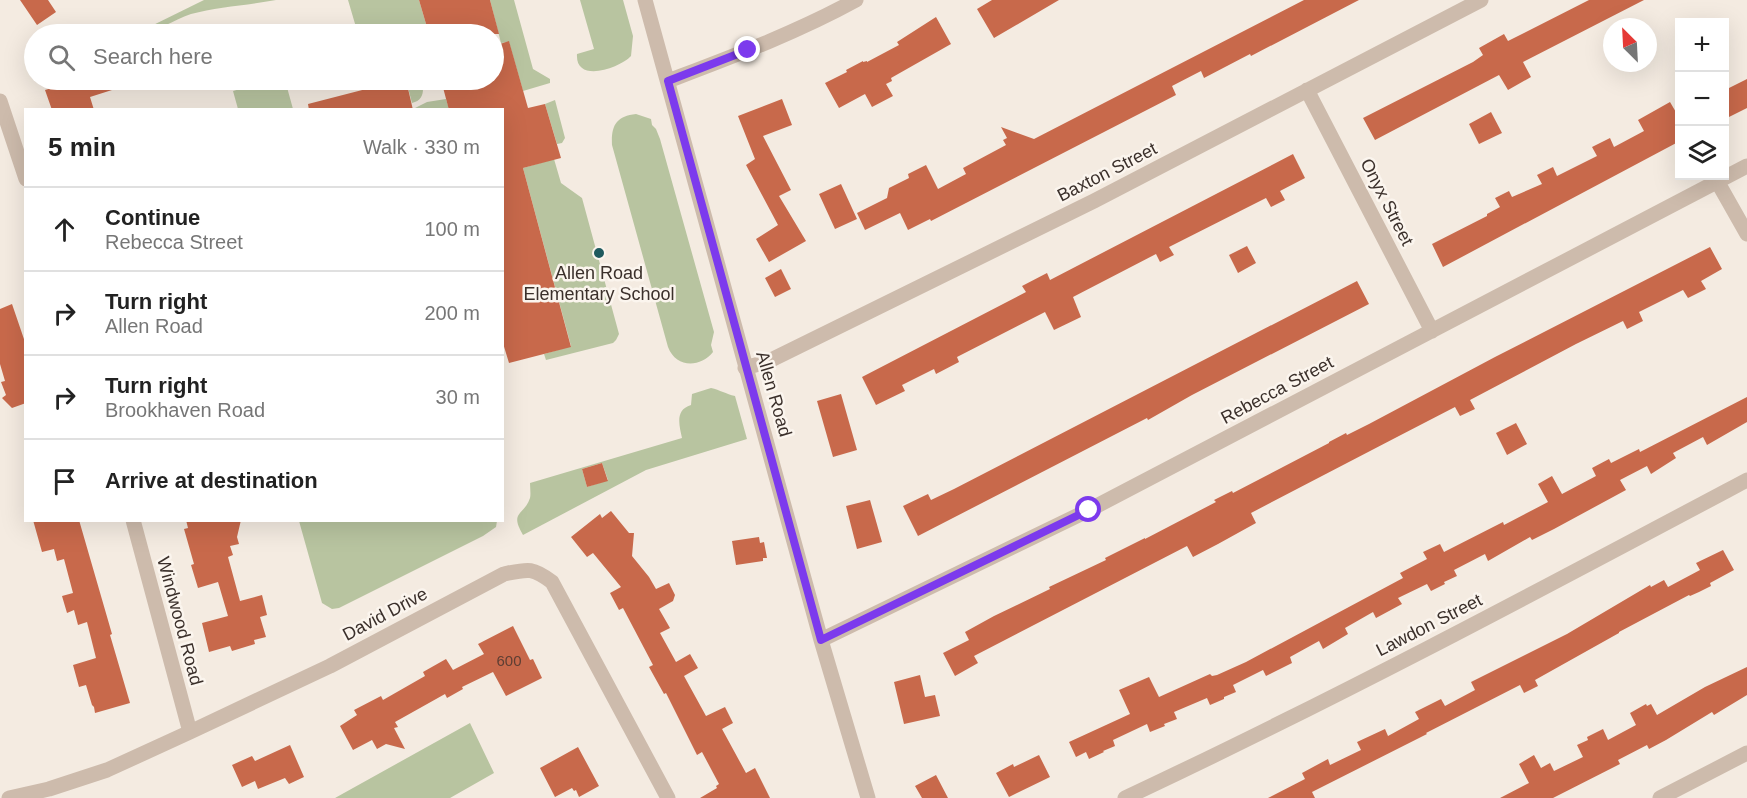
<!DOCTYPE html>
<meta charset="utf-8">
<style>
:root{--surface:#fff;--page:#f2f2f2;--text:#222;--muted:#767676;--line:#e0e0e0}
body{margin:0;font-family:Helvetica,sans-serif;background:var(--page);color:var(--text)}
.controls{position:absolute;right:18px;top:18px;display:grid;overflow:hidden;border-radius:0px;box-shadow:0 6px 24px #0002}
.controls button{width:54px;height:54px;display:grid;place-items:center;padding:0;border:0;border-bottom:2px solid var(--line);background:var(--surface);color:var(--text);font:30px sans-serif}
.compass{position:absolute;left:1603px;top:18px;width:54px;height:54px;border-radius:50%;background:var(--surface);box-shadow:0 6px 24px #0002;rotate:336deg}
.stop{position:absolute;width:18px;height:18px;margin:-14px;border:4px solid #7c3aed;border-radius:50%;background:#fff}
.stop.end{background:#7c3aed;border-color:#fff;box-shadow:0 2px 6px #0008}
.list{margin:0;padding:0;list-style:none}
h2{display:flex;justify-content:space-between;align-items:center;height:78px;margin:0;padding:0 24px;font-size:26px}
h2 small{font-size:20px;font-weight:400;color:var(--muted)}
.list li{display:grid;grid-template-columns:39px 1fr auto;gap:18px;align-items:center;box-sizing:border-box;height:84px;padding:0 24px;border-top:2px solid var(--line)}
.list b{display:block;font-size:22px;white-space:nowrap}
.list p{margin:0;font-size:20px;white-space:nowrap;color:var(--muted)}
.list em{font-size:20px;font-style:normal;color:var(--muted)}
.icon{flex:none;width:33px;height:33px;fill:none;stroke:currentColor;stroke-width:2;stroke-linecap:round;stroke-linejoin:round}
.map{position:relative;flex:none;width:1747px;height:798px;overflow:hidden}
.search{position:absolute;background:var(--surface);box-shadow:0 6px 24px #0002;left:24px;top:24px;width:480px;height:66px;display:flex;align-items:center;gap:15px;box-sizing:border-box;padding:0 21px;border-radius:33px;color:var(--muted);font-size:22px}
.panel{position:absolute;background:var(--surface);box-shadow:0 6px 24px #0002;left:24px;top:108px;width:480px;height:414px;border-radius:0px}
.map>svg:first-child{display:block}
</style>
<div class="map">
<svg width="1747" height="798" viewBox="0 0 1747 798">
<rect width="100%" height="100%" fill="#f4ebe1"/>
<!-- green -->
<path fill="#b8c4a0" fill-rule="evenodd" d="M 204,0 L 276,0 C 249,5 217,7 191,14 C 173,20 156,33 137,33 Z
M 348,0 L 419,0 L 429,34 L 358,34 Z
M 490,0 L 514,0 L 533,69 L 550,79 L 550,83 L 523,91 L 509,42 L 501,43 Z
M 580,0 L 623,0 L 633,36 L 631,56 C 620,68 575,84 577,54 L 594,49 Z
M 272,80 L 285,80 L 293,109 L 238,109 L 233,91 Z
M 406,80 L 422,80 C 424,91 424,100 412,103 Z
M 446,99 L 449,109 L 413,109 L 427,102 Z
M 555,100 L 565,138 L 562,143 L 557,144 L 545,104 Z
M 636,114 L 651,119 L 652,125 L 656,129 L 660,139 L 714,332 L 711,345 L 713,352 C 700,368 676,368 668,347 L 612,145 C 611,126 616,116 636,114 Z
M 554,159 L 561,183 L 582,198 L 619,334 L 616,340 L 613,343 L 546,360 L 544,354 L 571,346 L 523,168 Z
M 711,388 C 720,390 726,394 735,396 L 747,439 L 646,470 L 523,535 C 509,511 524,516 530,498 C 531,494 530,488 530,483 L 682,438 C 679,424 675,410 691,405 L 692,394 ZM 602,463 L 608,480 L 587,487 L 582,469 Z
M 497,521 L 496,527 L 483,536 L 339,608 L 332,609 L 322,603 L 299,521 Z
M 470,723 L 494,773 L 450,798 L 335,798 Z"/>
<!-- building -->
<path fill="#c8694b" d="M 20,0 L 48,0 L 56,12 L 37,25 Z
M 419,0 L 490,0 L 499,34 L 429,34 Z
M 992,0 L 1059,0 L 994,38 L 977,9 Z
M 1304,0 L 1359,0 L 1251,56 L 1250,54 L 1204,78 L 1201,71 L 1172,86 L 1176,95 L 931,221 L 930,219 L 908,230 L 900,213 L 865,230 L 857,213 L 887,198 L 889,188 L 909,178 L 908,174 L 926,165 L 938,189 L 966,174 L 963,168 L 1006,145 L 1003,140 L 1007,138 L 1001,127 L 1034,139 Z
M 1589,0 L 1644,0 L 1523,62 L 1531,77 L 1508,90 L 1499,75 L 1375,140 L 1363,118 L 1473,62 L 1483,55 L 1479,48 L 1504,34 L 1508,41 Z
M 936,17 L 951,44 L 891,78 L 892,81 L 886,84 L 893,96 L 872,107 L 865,94 L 839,108 L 825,83 L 847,72 L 846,70 L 863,61 L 863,62 L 867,61 L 867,62 L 899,45 L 897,42 Z
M 509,41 L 528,108 L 545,104 L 561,158 L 523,168 L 571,347 L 509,363 L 502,340 L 502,110 L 449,110 L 441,80 L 494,80 L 494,46 Z
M 1747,79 L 1747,108 L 1725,119 L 1725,90 Z
M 79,80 L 133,80 L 134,83 L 90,97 L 94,110 L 52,110 L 45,90 Z
M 401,80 L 406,80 L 413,110 L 309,110 L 308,104 Z
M 782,99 L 792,125 L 763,136 L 791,190 L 779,196 L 806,241 L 769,262 L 756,239 L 778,225 L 746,165 L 755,159 L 738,116 Z
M 1670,102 L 1680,119 L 1680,141 L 1443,267 L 1432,244 L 1487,216 L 1487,214 L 1500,207 L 1495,198 L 1509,191 L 1512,197 L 1542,184 L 1537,175 L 1553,167 L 1557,176 L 1597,156 L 1592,147 L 1610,138 L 1614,147 L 1644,131 L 1638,120 Z
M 1491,112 L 1502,133 L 1479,144 L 1469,124 Z
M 1293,154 L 1305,178 L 1280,191 L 1285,200 L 1271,207 L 1266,198 L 1169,247 L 1174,255 L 1160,262 L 1156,254 L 1073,297 L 1081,317 L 1054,330 L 1045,312 L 957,357 L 959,362 L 936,374 L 934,369 L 902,385 L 905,391 L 876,405 L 862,377 L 1026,292 L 1022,286 L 1047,273 L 1050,280 Z
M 841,184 L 857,219 L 835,229 L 819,194 Z
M 1247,246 L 1256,263 L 1238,273 L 1229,255 Z
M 1710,247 L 1722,269 L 1701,281 L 1706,289 L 1688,298 L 1683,290 L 1639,312 L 1643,321 L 1627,329 L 1623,321 L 1576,344 L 1470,400 L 1475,409 L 1460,416 L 1455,407 L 1397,437 L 1251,513 L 1256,523 L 1218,544 L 1193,557 L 1187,546 L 974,656 L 978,663 L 955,676 L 943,653 L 969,640 L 965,632 L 994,616 L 1050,589 L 1049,587 L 1106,560 L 1105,558 L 1145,538 L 1145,539 L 1216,502 L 1214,500 L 1232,491 L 1233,493 L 1329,443 L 1329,442 L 1346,433 L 1347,435 L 1369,424 L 1495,357 Z
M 781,269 L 791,289 L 775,297 L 765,278 Z
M 1357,281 L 1369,304 L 1192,395 L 1148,420 L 1147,418 L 918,536 L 903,506 L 928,494 L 931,500 L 954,489 Z
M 12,304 L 26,345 L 26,403 L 12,408 L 2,398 L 6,395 L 1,382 L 5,381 L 0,364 L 0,309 Z
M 841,394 L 857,450 L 833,457 L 817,401 Z
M 1747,397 L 1747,422 L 1707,445 L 1703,437 L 1673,453 L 1676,458 L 1651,474 L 1647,466 L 1620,480 L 1626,490 L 1554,529 L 1532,540 L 1530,537 L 1488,561 L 1485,554 L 1454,570 L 1457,576 L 1444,582 L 1445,584 L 1431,591 L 1427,584 L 1398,598 L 1402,604 L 1376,618 L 1373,612 L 1345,628 L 1348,634 L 1323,649 L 1319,641 L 1290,657 L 1292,663 L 1266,676 L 1263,670 L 1233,685 L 1236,692 L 1224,697 L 1224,699 L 1210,705 L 1207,698 L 1174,712 L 1177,719 L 1164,724 L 1165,726 L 1150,732 L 1147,724 L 1113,740 L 1115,746 L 1103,751 L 1104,752 L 1089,759 L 1086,752 L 1076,757 L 1069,742 L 1130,714 L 1119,690 L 1149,677 L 1159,697 L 1210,674 L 1212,676 L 1217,675 L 1246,662 L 1403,578 L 1400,573 L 1427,559 L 1423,552 L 1440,544 L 1444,552 L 1503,522 L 1504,525 L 1548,502 L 1538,484 L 1552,476 L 1562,494 L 1596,476 L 1592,468 L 1609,459 L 1611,463 L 1639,449 L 1640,452 Z
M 1516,423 L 1527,444 L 1507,455 L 1496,433 Z
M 602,463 L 608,481 L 587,487 L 582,469 Z
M 870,500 L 882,542 L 857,549 L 846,506 Z
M 611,511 L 629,533 L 634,533 L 632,556 L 649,577 L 656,589 L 669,583 L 675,595 L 673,601 L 659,609 L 670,628 L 660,633 L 676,662 L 690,654 L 698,668 L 684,676 L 706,716 L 725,707 L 733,723 L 722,729 L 746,773 L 755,768 L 770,798 L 700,798 L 717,788 L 716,786 L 719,784 L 702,752 L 697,755 L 666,693 L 664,694 L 649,667 L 653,665 L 623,608 L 619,610 L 610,593 L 621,587 L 593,553 L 587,557 L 571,537 L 600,514 L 602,518 Z
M 33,520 L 79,520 L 112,634 L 110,635 L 130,703 L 95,713 L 94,707 L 92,705 L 86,685 L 79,687 L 73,665 L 96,658 L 87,622 L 78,625 L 74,610 L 67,613 L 62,596 L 73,593 L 64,559 L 57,561 L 54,549 L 42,552 Z
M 186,520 L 241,520 L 237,537 L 239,544 L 230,546 L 233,555 L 228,557 L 240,601 L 262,595 L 267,615 L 260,617 L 266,637 L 254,640 L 255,644 L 232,651 L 230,646 L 209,652 L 202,623 L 228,616 L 218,582 L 198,588 L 191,565 L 194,564 L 184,529 L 188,528 Z
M 759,537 L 760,543 L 764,542 L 767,558 L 763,558 L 763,561 L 736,565 L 732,541 Z
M 1723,550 L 1734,570 L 1710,583 L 1711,586 L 1699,592 L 1690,596 L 1689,595 L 1619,632 L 1619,633 L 1535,680 L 1538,686 L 1524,693 L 1520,685 L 1426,733 L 1427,734 L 1312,792 L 1315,798 L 1268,798 L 1305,779 L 1302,773 L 1328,759 L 1330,765 L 1361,750 L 1357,742 L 1385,729 L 1388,736 L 1419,719 L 1415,712 L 1441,699 L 1445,706 L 1475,690 L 1471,682 L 1567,634 L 1650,585 L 1651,587 L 1664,580 L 1668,587 L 1700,570 L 1696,563 Z
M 513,626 L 530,660 L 533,659 L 542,678 L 506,696 L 493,672 L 462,687 L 463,689 L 447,698 L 445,694 L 395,722 L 398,727 L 394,728 L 405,749 L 386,744 L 377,749 L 372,740 L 353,750 L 340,726 L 357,715 L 354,710 L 381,696 L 383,700 L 425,676 L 423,672 L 446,659 L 453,670 L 484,654 L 478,644 Z
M 1747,667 L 1747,695 L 1714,715 L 1712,712 L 1666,740 L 1649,749 L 1647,745 L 1618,760 L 1620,764 L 1553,798 L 1500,798 L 1529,783 L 1519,764 L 1534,755 L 1541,768 L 1550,763 L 1554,771 L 1583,757 L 1577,745 L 1588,740 L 1587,737 L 1603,729 L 1608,740 L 1636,725 L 1630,713 L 1646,704 L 1647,706 L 1651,704 L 1657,715 L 1705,687 Z
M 920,675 L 925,697 L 935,695 L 940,716 L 904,724 L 894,682 Z
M 290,745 L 304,777 L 289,784 L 285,778 L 258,789 L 255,781 L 242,787 L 232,765 L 252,756 L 255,761 Z
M 578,747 L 599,786 L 579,797 L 576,790 L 574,791 L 572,788 L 555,797 L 540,768 Z
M 1039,755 L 1050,777 L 1009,797 L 996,773 L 1013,764 L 1014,767 Z
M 936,775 L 948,798 L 922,798 L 915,786 Z"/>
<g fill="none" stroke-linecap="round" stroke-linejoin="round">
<!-- minor -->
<path stroke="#cdbbac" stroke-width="15" d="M 645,0 L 821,640 L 868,798
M 668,81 C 731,57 796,33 856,0
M 1307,90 L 1432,331
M 0,101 L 26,179
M 1717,181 L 1747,234
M 745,368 L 769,361 L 1094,201 L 1481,0
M 133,520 L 190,732
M 821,640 L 1089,510 L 1747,166
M 9,798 L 49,789 L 107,770 L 190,732 L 330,666 L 504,574 C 528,569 532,567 552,582 L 668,798
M 1125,798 C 1336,699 1542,589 1747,480
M 1660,798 L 1747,753"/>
</g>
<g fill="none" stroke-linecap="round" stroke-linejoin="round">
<!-- route -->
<path stroke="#7c3aed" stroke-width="8" d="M 748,50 L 668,81 L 821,640 L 1089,510"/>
</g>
<!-- markers -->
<circle fill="#1f5a5e" stroke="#fbf5ee" stroke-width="2" cx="599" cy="253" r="6"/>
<g text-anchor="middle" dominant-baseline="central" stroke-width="5" stroke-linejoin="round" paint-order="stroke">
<!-- number labels -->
<g font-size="15" fill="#5e3e33">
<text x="509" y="660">600</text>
</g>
<!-- street labels -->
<g font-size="18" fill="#3b302b" stroke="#fbf5ee">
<text transform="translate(1107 172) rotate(-27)">Baxton Street</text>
<text transform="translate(1387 202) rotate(63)">Onyx Street</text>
<text transform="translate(1277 390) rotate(-28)">Rebecca Street</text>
<text transform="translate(774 394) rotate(74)">Allen Road</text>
<text transform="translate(385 614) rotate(-28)">David Drive</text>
<text transform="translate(180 621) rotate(75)">Windwood Road</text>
<text transform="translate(1429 625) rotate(-27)">Lawdon Street</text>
</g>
<!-- poi labels -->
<g font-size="18" fill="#3b302b" stroke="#fbf5ee">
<text x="599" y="273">Allen Road<tspan x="599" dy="21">Elementary School</tspan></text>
</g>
</g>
</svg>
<div class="controls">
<button>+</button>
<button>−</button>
<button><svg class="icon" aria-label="layers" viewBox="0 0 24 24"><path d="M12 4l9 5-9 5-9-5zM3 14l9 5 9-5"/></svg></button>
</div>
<svg class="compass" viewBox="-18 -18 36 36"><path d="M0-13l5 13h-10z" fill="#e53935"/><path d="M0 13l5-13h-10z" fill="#767676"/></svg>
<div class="stop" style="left:1089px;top:510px"></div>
<div class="stop end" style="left:748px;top:50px"></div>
<div class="search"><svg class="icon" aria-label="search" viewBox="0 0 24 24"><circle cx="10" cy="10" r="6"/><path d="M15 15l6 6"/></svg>Search here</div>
<section class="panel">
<h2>5 min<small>Walk · 330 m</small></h2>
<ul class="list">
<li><svg class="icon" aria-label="ahead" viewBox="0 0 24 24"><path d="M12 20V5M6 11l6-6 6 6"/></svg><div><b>Continue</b><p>Rebecca Street</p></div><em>100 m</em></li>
<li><svg class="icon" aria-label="right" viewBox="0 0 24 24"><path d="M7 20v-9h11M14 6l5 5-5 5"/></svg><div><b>Turn right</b><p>Allen Road</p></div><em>200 m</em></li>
<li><svg class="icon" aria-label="right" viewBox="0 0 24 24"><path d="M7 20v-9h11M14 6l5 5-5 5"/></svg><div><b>Turn right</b><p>Brookhaven Road</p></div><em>30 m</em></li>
<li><svg class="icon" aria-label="arrive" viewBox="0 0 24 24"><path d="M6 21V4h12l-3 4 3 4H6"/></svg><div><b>Arrive at destination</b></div></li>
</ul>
</section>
</div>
